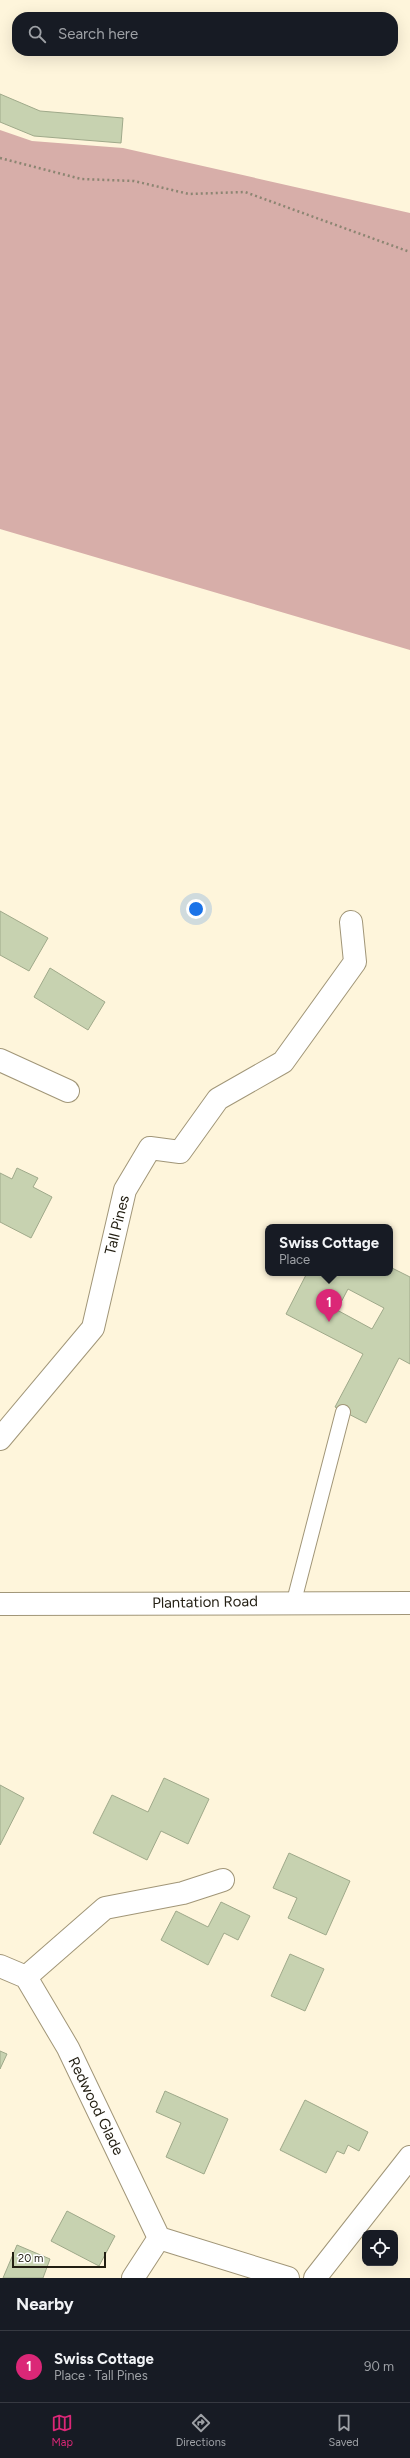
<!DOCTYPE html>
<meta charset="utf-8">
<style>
:root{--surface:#171b24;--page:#242831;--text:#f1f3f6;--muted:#9ea1a6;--line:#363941;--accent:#db2777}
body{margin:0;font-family:Figtree,sans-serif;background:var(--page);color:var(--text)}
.controls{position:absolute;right:12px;bottom:12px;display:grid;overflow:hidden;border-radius:8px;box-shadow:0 4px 16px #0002}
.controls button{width:36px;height:36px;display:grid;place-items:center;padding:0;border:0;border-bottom:1px solid var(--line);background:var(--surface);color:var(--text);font:20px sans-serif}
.scale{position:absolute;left:12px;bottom:10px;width:94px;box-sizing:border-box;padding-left:4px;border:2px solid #221e12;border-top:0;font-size:11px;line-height:14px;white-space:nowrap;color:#221e12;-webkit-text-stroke:3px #fff;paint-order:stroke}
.you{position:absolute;left:196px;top:909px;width:14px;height:14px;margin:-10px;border:3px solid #fff;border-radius:50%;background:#1a73e8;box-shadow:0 0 0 6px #1a73e833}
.badge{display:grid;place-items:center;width:26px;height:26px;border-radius:50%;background:var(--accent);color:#fff;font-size:13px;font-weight:700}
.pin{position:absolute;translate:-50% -33px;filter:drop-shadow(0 1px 2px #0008)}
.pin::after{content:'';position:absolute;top:21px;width:14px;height:12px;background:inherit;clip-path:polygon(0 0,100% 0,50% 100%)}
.popup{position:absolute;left:265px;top:1224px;width:128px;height:52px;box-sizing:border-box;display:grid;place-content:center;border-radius:8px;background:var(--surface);filter:drop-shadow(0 1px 3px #0005);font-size:13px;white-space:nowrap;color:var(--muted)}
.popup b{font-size:15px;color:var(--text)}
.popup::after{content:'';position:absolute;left:50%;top:100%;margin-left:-8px;border:8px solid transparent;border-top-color:var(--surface)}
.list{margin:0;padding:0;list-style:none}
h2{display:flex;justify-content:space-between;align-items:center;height:52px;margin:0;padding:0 16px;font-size:17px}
h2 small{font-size:13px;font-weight:400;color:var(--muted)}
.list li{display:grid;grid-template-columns:26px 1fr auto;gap:12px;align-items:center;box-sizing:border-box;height:72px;padding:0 16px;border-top:1px solid var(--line)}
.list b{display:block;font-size:15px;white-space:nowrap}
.list p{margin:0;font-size:13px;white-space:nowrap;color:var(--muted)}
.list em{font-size:13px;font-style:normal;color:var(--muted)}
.icon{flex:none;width:22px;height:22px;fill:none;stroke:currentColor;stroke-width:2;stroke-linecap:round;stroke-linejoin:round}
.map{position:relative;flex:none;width:410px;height:2278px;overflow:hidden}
.search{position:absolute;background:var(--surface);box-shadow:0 4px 16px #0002;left:12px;right:12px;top:12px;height:44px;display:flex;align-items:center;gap:10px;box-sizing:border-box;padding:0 14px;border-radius:16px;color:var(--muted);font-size:15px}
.sheet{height:124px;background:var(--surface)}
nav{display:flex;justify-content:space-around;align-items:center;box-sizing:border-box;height:56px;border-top:1px solid var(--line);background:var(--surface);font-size:11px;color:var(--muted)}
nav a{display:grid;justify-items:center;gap:2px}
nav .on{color:var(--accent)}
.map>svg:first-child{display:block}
</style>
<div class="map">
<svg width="410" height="2278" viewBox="0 0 410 2278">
<rect width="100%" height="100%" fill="#fef5db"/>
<!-- forest -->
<path fill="#d7aea9" d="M 0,130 L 32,141 L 123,148 L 410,213 L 410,650 L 0,529 Z"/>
<!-- building -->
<path fill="#c7d2b0" stroke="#9fa98a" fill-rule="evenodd" d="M 0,94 L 40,111 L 123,118 L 121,143 L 34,136 L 0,122 Z
M 0,911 L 48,938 L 29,971 L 0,955 Z
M 50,968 L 105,1002 L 88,1030 L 34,997 Z
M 17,1168 L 38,1178 L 33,1187 L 52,1197 L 31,1238 L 0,1222 L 0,1173 L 12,1179 Z
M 390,1267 L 410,1277 L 410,1364 L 399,1358 L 366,1423 L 335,1407 L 363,1354 L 286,1314 L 307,1273 L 390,1273 ZM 348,1289 L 384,1308 L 372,1329 L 337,1310 Z
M 164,1778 L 209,1799 L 188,1844 L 161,1831 L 147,1860 L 93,1833 L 112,1795 L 148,1812 Z
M 0,1785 L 24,1798 L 0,1845 Z
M 289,1853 L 350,1881 L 326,1935 L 288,1918 L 297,1898 L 273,1888 Z
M 221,1902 L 250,1916 L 238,1940 L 224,1933 L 208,1965 L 161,1940 L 176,1911 L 208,1927 Z
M 290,1954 L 324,1969 L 305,2011 L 271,1996 Z
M 0,2051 L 7,2054 L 0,2069 Z
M 165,2091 L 228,2119 L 204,2174 L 166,2157 L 181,2123 L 156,2112 Z
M 305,2100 L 368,2132 L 359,2151 L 348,2145 L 344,2154 L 337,2151 L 326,2173 L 280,2150 Z
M 67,2211 L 115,2236 L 99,2266 L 51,2241 Z
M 17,2245 L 50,2259 L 43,2278 L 3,2278 Z"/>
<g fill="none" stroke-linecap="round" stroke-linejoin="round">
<defs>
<path id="lane" d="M 294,1601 L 343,1412"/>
<path id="street" d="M 0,1060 L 68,1091
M 0,1439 L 93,1328 L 125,1190 L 150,1148 L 180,1152 L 218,1099 L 283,1062 L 355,962 L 351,922
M 0,1966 L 26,1977 L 68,2048 L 159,2238 L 288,2278
M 26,1977 L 105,1908 L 183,1893 L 223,1880
M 133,2278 L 159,2238
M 315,2278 L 410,2157"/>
<path id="secondary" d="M 0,1604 L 410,1603"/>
</defs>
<!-- lane casing -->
<use href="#lane" stroke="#a19678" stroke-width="16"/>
<!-- street casing -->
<use href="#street" stroke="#a19678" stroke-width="24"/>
<!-- secondary casing -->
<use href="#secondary" stroke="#a19678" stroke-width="24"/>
<!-- path -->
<path stroke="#8c8572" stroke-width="2.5" stroke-dasharray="2 3" stroke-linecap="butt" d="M 0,158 L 81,179 L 134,181 L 189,194 L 245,192 L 410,252"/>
<!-- lane -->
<use href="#lane" stroke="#fff" stroke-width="14"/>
<!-- street -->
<use href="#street" stroke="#fff" stroke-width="22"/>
<!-- secondary -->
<use href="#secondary" stroke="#fff" stroke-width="22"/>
</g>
<g text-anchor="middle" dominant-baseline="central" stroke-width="3" stroke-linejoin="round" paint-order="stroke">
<!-- street labels -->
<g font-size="15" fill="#221e12" stroke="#fff">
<text transform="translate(117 1225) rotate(-76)">Tall Pines</text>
<text transform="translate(205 1602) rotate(-1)">Plantation Road</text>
<text transform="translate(96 2106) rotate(64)">Redwood Glade</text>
</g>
</g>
</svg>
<div class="controls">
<button><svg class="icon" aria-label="locate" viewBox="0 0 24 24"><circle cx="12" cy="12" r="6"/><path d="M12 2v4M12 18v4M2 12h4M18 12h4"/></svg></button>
</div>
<div class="scale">20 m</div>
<div class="you"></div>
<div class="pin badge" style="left:329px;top:1322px">1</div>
<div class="popup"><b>Swiss Cottage</b>Place</div>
<div class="search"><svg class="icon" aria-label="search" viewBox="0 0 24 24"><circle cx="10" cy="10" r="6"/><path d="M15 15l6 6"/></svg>Search here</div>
</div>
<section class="sheet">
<h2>Nearby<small></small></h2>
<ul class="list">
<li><span class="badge">1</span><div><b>Swiss Cottage</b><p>Place · Tall Pines</p></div><em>90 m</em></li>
</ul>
</section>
<nav>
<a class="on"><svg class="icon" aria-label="map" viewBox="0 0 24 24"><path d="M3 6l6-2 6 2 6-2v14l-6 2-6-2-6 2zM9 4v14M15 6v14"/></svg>Map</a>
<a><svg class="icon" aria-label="directions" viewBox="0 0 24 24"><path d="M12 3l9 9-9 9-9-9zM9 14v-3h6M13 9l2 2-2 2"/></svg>Directions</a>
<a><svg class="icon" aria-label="saved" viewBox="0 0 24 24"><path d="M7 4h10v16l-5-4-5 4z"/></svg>Saved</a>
</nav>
